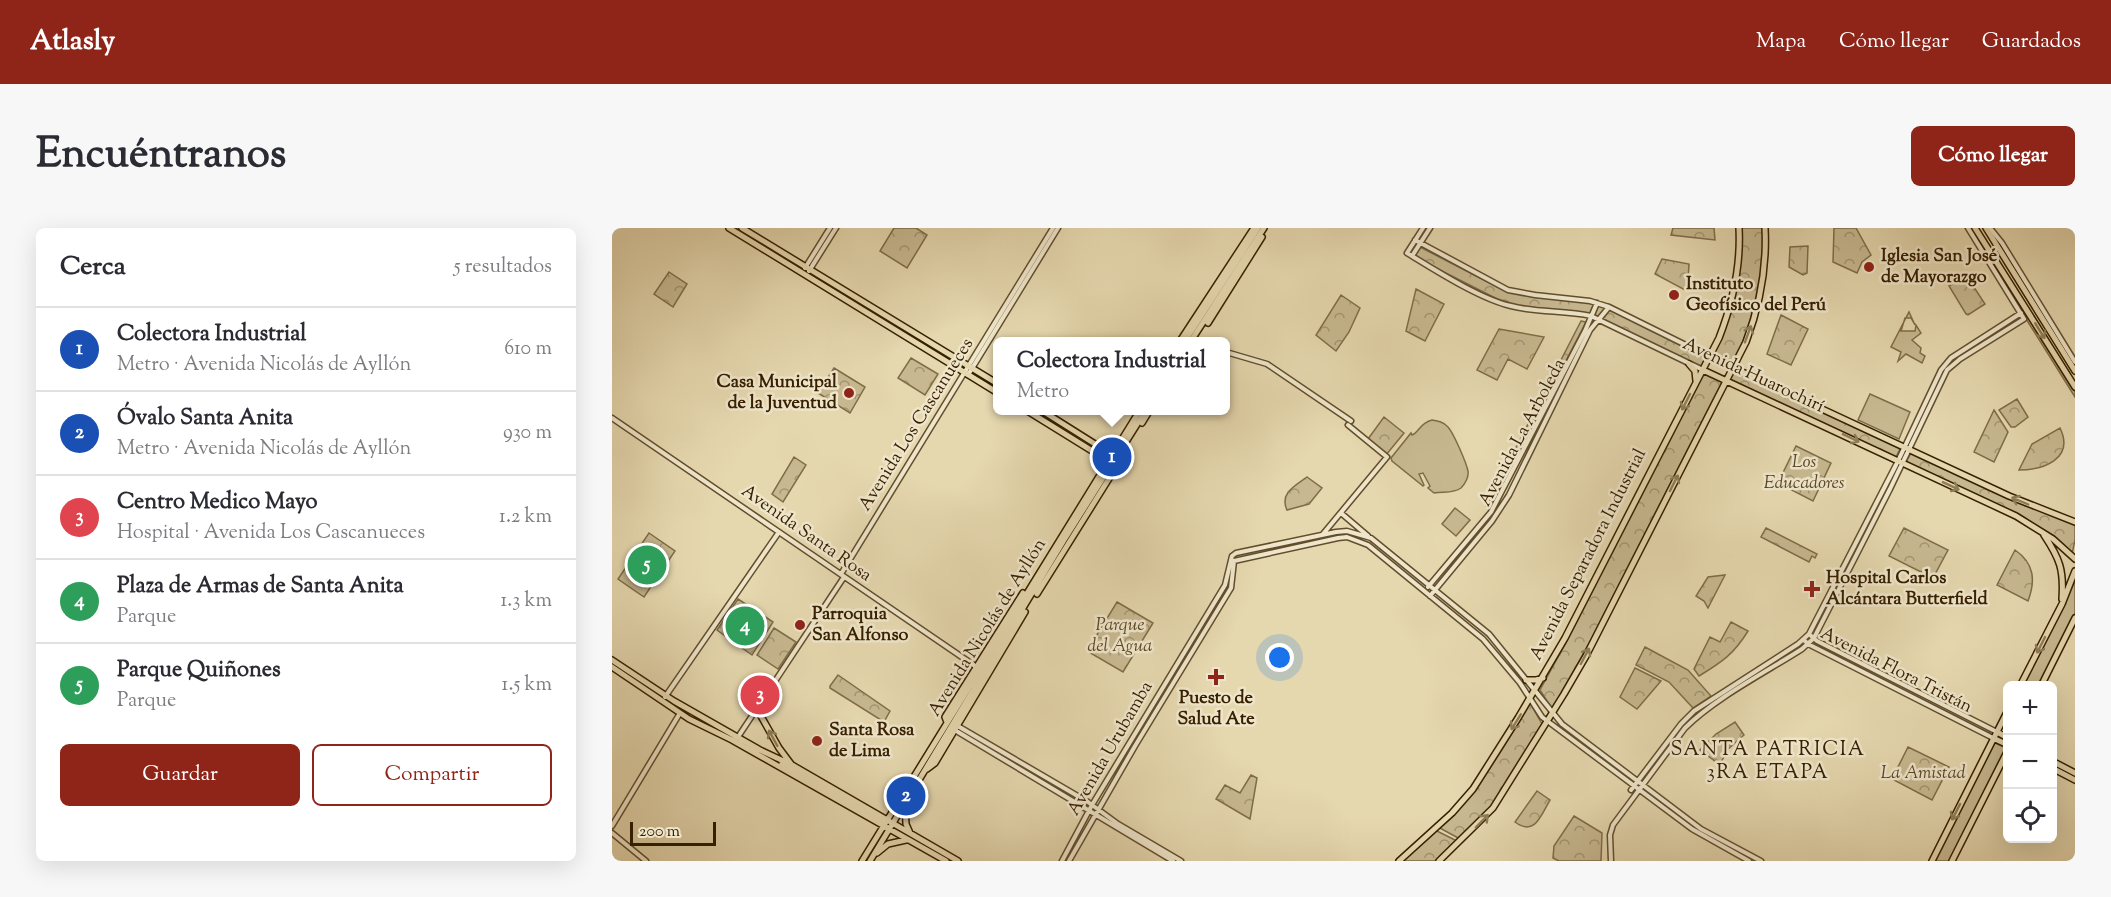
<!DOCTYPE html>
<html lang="es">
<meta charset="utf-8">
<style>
:root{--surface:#fff;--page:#f7f7f7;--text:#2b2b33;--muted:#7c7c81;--line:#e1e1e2;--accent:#8f2418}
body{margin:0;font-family:"Sorts Mill Goudy",serif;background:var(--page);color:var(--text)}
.controls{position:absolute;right:18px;bottom:18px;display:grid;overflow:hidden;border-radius:9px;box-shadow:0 6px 24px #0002}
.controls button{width:54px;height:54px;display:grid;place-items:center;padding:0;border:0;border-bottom:2px solid var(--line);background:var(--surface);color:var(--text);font:30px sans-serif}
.scale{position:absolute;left:18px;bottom:15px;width:86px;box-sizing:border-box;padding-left:6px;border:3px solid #372000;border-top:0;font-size:16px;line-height:21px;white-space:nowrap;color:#372000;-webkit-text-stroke:4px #eee5ca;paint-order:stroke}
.you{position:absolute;left:668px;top:430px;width:21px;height:21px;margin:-15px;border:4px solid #fff;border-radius:50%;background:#1a73e8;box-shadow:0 0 0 9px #1a73e833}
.badge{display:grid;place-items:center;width:39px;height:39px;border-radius:50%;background:var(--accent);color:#fff;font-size:20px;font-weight:700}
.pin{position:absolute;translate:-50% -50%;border:3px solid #fff;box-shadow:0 2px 6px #0006}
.popup{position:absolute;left:381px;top:109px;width:237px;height:78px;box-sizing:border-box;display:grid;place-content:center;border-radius:9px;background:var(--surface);filter:drop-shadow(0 2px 4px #0005);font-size:20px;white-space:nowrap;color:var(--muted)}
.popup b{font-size:22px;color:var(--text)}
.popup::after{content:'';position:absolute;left:50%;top:100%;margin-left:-12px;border:12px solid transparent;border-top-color:var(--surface)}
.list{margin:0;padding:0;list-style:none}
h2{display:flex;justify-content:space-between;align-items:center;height:78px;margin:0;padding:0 24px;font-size:26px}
h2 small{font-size:20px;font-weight:400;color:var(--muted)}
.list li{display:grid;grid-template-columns:39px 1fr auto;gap:18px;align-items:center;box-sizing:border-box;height:84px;padding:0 24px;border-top:2px solid var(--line)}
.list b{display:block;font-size:22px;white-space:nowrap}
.list p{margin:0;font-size:20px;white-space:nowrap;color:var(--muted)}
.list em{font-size:20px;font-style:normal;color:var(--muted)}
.actions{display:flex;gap:12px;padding:18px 24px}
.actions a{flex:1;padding:14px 0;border:2px solid var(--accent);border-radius:9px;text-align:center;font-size:21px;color:var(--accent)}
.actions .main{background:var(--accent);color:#fff}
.icon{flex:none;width:33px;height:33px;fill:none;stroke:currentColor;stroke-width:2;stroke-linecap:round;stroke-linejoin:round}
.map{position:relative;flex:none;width:1463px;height:633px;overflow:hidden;border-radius:9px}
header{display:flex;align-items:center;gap:36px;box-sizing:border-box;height:84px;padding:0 30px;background:var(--accent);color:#fff}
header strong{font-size:28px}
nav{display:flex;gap:33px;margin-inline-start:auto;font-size:21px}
.intro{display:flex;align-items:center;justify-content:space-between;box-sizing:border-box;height:144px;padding:0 36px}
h1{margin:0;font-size:42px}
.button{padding:15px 27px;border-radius:9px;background:var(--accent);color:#fff;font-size:21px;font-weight:700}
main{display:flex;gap:36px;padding:0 36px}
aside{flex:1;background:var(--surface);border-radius:9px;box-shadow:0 6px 24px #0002}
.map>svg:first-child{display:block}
</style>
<header>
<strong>Atlasly</strong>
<nav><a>Mapa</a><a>Cómo llegar</a><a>Guardados</a></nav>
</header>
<div class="intro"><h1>Encuéntranos</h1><a class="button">Cómo llegar</a></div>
<main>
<aside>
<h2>Cerca<small>5 resultados</small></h2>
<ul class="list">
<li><span class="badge" style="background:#1a4fb4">1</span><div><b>Colectora Industrial</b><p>Metro · Avenida Nicolás de Ayllón</p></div><em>610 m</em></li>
<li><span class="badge" style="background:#1a4fb4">2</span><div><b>Óvalo Santa Anita</b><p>Metro · Avenida Nicolás de Ayllón</p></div><em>930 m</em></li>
<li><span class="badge" style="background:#e0444e">3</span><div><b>Centro Medico Mayo</b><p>Hospital · Avenida Los Cascanueces</p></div><em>1.2 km</em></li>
<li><span class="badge" style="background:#2e9e5b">4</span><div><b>Plaza de Armas de Santa Anita</b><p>Parque</p></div><em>1.3 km</em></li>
<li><span class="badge" style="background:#2e9e5b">5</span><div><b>Parque Quiñones</b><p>Parque</p></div><em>1.5 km</em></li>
</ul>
<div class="actions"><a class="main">Guardar</a><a>Compartir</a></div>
</aside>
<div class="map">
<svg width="1463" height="633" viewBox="0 0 1463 633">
<defs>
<pattern id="park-crowns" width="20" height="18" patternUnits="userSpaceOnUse" patternTransform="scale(1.5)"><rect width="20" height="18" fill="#c7b890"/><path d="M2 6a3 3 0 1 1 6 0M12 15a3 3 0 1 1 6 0" fill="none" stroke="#a29573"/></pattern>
</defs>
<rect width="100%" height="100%" fill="#e5d7ae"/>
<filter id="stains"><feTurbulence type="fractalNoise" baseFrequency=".00333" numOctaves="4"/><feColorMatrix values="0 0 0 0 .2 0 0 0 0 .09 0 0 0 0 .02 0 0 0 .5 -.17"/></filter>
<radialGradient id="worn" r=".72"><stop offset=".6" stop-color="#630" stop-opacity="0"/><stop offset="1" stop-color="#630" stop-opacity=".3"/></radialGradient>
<!-- grass -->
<path fill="#c7b890" stroke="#7f6c48" stroke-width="1.5" d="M 1357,0 L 1360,0 L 1463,164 L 1463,169 Z
M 1297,84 L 1303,97 L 1299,90 L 1293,90 L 1289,103 L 1303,103 L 1304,97 L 1309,105 L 1300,112 L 1309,120 L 1308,125 L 1313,128 L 1310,135 L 1294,126 L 1286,133 L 1289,124 L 1279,119 Z
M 1258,166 L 1298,184 L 1287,211 L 1246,192 Z
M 820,192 C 826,193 832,194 836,199 C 842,206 854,234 856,243 C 857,249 853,256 849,260 C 841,266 831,263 822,265 L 816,260 L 818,258 L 811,245 L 807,246 L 812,257 L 811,258 L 780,233 L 779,230 L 799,205 L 800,207 C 807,204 808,195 820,192 Z
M 843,280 L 858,292 L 844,308 L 830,296 Z
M 1463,353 L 1463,385 L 1427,457 L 1410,458 Z
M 1206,414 L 1379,502 L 1377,505 L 1203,417 Z
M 1381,514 L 1394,520 L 1338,633 L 1322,633 Z"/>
<!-- park -->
<path fill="url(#park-crowns)" stroke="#7f6c48" stroke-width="1.5" d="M 282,0 L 304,0 L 315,7 L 295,40 L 268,23 Z
M 1061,0 L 1102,0 L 1103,12 L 1059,7 Z
M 1129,0 L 1151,0 C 1153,48 1141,93 1121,137 L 1101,127 C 1123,80 1127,51 1129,0 Z
M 1222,0 L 1244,0 L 1259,27 L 1250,34 L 1245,45 L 1221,34 Z
M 1196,18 L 1195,45 L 1191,47 L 1177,39 L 1178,19 Z
M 808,19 L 895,64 L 973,74 L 994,79 L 1094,130 L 1090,137 L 1087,138 L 977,85 L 897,77 L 814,35 L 802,26 Z
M 1050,31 L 1077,36 L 1076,52 L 1073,62 L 1043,46 Z
M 57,44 L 75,56 L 61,79 L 42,66 Z
M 1354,47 L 1373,76 L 1356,87 L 1354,86 L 1337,58 Z
M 804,61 L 832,76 L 813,113 L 794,103 Z
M 729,67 L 748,80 L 737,104 L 724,123 L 704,107 Z
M 1169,87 L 1196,101 L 1179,137 L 1155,126 Z
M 969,93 L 974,94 L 877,281 L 874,278 Z
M 887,101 L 932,109 L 915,141 L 896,131 L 885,152 L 865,142 Z
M 299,130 L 326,146 L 313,167 L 286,150 Z
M 222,140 L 253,159 L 238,185 L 206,165 Z
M 1122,141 L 1289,219 L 1284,229 L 1117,151 Z
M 1090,145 L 1110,154 L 979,412 L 940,481 L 928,462 L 957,409 Z
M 1405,171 L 1416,189 L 1403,199 L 1399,199 L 1387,182 Z
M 1382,182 L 1396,204 L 1382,234 L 1362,224 Z
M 772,189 L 792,205 L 774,227 L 756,211 Z
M 1448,200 C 1463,231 1431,242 1407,242 L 1420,216 Z
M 1184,218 L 1219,235 L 1201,273 L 1166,255 Z
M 1299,225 L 1463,296 L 1463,312 L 1460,326 L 1435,305 L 1410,288 L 1294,234 Z
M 182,229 L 194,237 L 171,274 L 160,266 Z
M 695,249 L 710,260 L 697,276 L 675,282 C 667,265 684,257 695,249 Z
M 1154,300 L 1205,326 L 1203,330 L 1200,328 L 1197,334 L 1149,309 Z
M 1292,300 L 1336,322 L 1321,350 L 1277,328 Z
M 37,305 L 63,323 L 32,369 L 6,351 Z
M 1403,322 C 1422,335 1424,352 1416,373 L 1385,357 Z
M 1113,347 L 1096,380 L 1092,373 L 1084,368 L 1096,349 Z
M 126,371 L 161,394 L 140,427 L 105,402 Z
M 505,374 L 541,395 L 511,444 L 475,423 Z
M 1119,394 L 1136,403 C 1122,426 1110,434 1087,448 L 1082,441 L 1098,409 L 1108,414 Z
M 162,400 L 184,414 L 166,441 L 145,427 Z
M 1033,419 L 1076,442 L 1099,468 L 1081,480 L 1057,454 L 1024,437 Z
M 1023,440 L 1049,453 L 1025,481 L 1008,469 Z
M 226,447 L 278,483 L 272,494 L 218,460 L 218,458 Z
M 918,475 L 930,496 L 883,574 L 848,611 L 826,599 C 870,562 889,522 918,475 Z
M 1123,494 L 1132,507 L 1115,522 L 1108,537 L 1088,522 L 1104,506 Z
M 1296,519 L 1337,539 L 1320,572 L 1280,551 Z
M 639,547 L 645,550 L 638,591 L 604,571 L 613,557 L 628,565 Z
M 925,563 L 938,572 C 929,587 923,609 903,594 Z
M 962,588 L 990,605 L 989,633 L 947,633 L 941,630 L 942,618 Z
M 823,602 L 845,613 L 824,633 L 790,633 Z"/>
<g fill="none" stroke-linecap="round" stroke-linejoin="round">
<defs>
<path id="minor" d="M 811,0 L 795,25 C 823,42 868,71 899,78 C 925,85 953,82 979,88 L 1091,142
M 1378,0 L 1390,15 L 1463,134
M 803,12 L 896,62 L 923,67 L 978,73 L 997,79 L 1098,129
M 800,28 L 818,0
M 193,40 L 218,0
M 197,43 L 224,0
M 614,124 L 655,136 L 739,193
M 356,147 L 446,0
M 0,190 L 366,440
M 729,285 L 756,308
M 711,306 L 775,229 L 736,197
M 229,346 L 441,0
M 816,359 L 879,284 L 973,103 L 985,75
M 818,368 L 880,293 L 897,267 L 978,102 L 997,79
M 1197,406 L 1205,413 L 1385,504
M 1192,412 L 1196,416 L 1381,510
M 53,469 L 167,304
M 344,497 L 476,574 L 506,596 L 569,633
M 341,501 L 561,633
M 126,509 L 232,349
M 1019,562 L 1069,496 L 1082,483 L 1186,416 L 1197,406 L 1286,233 L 1329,142 L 1339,130 L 1409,85
M 0,598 L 68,485
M 0,605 L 34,633
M 450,633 L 480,577 L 613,357 L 620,328 L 624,325 L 724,304 L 735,303 L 759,310 L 877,406 L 950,496 L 1089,601 L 1149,633
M 457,633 L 523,518 L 619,360 L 622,333 L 726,310 L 735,309 L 756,317 L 871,411 L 908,455 L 930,489 L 1080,601 L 1137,633
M 999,633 L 998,607 L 1001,597 L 1073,500 C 1103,470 1154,444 1190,421 L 1202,410 L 1278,261 L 1335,142 L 1348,131 L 1412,91 L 1356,0"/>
<path id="major" d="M 117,0 L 386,165
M 130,0 L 386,156
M 1363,0 L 1463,159
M 1374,0 L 1463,143
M 596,95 L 650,9
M 568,113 L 642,0
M 573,113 L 646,0
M 579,113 L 652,0
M 1098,129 L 1397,268 L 1463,294
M 1077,136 L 1083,143 L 1084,153
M 1091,142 L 1404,288 L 1441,311 L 1463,331
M 414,182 L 498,234
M 429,182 L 502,228
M 530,195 L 538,182
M 1432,307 C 1448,331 1452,342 1450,371
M 425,366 L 503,241 L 500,235
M 0,432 L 62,473 L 148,522 L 180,537 L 346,633
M 0,439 L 77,491 L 120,512 L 334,633
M 914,452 L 924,452 L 931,450
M 1408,458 L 1450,376 L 1463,343
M 1429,458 L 1463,390
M 145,481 L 167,520 L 179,536
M 335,494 L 333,489 L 411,365
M 1385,504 L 1396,510
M 1381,510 L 1396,517
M 1440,533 L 1463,545
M 170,535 L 271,593
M 1440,540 L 1463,552
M 315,541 L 323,535 L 413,384
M 293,576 L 294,596 L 298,605
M 265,625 L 276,616 L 294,612
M 250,633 L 528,182
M 258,633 L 452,312 L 534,182
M 787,633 L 840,585 L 861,561 L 906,490 L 953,410 L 1107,110 C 1121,74 1129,38 1127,0
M 827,633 L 881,580 L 952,466 L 974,428 L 1134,114 C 1148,77 1155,39 1153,0
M 1320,633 L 1396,482
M 1340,633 L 1396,522"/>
</defs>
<!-- minor casing -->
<use href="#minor" stroke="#624e2c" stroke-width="7"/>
<!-- major casing -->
<use href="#major" stroke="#372000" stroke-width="8"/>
<!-- minor -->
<use href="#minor" stroke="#eee5ca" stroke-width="4"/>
<!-- major -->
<use href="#major" stroke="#e5d7ae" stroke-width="5"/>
</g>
<!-- one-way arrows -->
<defs><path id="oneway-shaft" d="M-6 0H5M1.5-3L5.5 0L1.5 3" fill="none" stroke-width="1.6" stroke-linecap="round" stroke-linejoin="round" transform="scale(1.5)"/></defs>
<g stroke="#8e7c57">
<use href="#oneway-shaft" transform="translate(1428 103) rotate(58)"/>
<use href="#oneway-shaft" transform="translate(1136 106) rotate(-70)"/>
<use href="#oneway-shaft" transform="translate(1074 174) rotate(117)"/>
<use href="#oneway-shaft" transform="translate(1239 210) rotate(26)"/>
<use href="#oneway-shaft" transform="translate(1062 255) rotate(-63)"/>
<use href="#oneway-shaft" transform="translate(1339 258) rotate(25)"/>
<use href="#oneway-shaft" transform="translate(1408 273) rotate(-157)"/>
<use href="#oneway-shaft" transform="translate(1429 417) rotate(117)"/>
<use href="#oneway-shaft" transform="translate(973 428) rotate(-62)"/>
<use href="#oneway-shaft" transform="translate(904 494) rotate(122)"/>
<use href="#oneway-shaft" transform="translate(161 510) rotate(-119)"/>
<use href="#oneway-shaft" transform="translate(1344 584) rotate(117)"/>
<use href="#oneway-shaft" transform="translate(870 593) rotate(-46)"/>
</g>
<!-- markers -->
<g fill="#8f2418" stroke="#eee5ca" stroke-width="2">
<circle cx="1257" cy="39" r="6"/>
<circle cx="1062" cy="67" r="6"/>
<circle cx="237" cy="165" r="6"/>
<path d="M1197 352h6v6h6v6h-6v6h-6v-6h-6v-6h6z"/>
<circle cx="188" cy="397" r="6"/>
<path d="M601 440h6v6h6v6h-6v6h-6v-6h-6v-6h6z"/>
<circle cx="205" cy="513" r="6"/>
</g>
<g text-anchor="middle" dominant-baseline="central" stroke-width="5" stroke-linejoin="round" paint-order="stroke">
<!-- poi labels -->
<g font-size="18" font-weight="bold" fill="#372000" stroke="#eee5ca" text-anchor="start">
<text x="1269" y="29">Iglesia San José<tspan x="1269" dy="21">de Mayorazgo</tspan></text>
<text x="1074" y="57">Instituto<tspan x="1074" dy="21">Geofísico del Perú</tspan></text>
<text x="225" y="155" text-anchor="end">Casa Municipal<tspan x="225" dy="21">de la Juventud</tspan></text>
<text x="1214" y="351">Hospital Carlos<tspan x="1214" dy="21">Alcántara Butterfield</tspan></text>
<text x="200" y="387">Parroquia<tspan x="200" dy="21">San Alfonso</tspan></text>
<text x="604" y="471" text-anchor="middle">Puesto de<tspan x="604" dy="21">Salud Ate</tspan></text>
<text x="217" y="503">Santa Rosa<tspan x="217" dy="21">de Lima</tspan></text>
</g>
<!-- street labels -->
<g font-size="18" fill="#372000" stroke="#eee5ca">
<text transform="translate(1141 148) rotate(25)">Avenida Huarochirí</text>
<text transform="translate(305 197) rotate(-58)">Avenida Los Cascanueces</text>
<text transform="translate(911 205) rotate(-62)">Avenida La Arboleda</text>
<text transform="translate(194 306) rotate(35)">Avenida Santa Rosa</text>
<text transform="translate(977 327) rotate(-63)">Avenida Separadora Industrial</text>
<text transform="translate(376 400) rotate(-58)">Avenida Nicolás de Ayllón</text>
<text transform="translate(1284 443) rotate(27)">Avenida Flora Tristán</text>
<text transform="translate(499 521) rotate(-60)">Avenida Urubamba</text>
</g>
<!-- park labels -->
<g font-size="18" font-style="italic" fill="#5b4624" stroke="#eee5ca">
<text x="1192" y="235">Los<tspan x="1192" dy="21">Educadores</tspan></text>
<text x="508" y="398">Parque<tspan x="508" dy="21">del Agua</tspan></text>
<text x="1311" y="546">La Amistad</text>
</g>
<!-- neighbourhood labels -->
<g font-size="20" letter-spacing="1.5" fill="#372000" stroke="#eee5ca">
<text x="1156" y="522">SANTA PATRICIA<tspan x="1156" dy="23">3RA ETAPA</tspan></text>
</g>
</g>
<rect width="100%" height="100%" filter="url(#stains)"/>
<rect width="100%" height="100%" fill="url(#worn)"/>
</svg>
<div class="controls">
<button>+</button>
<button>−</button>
<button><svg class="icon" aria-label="locate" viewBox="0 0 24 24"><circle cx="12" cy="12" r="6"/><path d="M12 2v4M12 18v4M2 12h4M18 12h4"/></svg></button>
</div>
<div class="scale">200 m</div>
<div class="you"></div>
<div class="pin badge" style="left:500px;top:229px;background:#1a4fb4">1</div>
<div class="popup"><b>Colectora Industrial</b>Metro</div>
<div class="pin badge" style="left:294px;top:568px;background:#1a4fb4">2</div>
<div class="pin badge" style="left:148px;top:467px;background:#e0444e">3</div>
<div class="pin badge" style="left:133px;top:398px;background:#2e9e5b">4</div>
<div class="pin badge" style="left:35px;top:337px;background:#2e9e5b">5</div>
</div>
</main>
